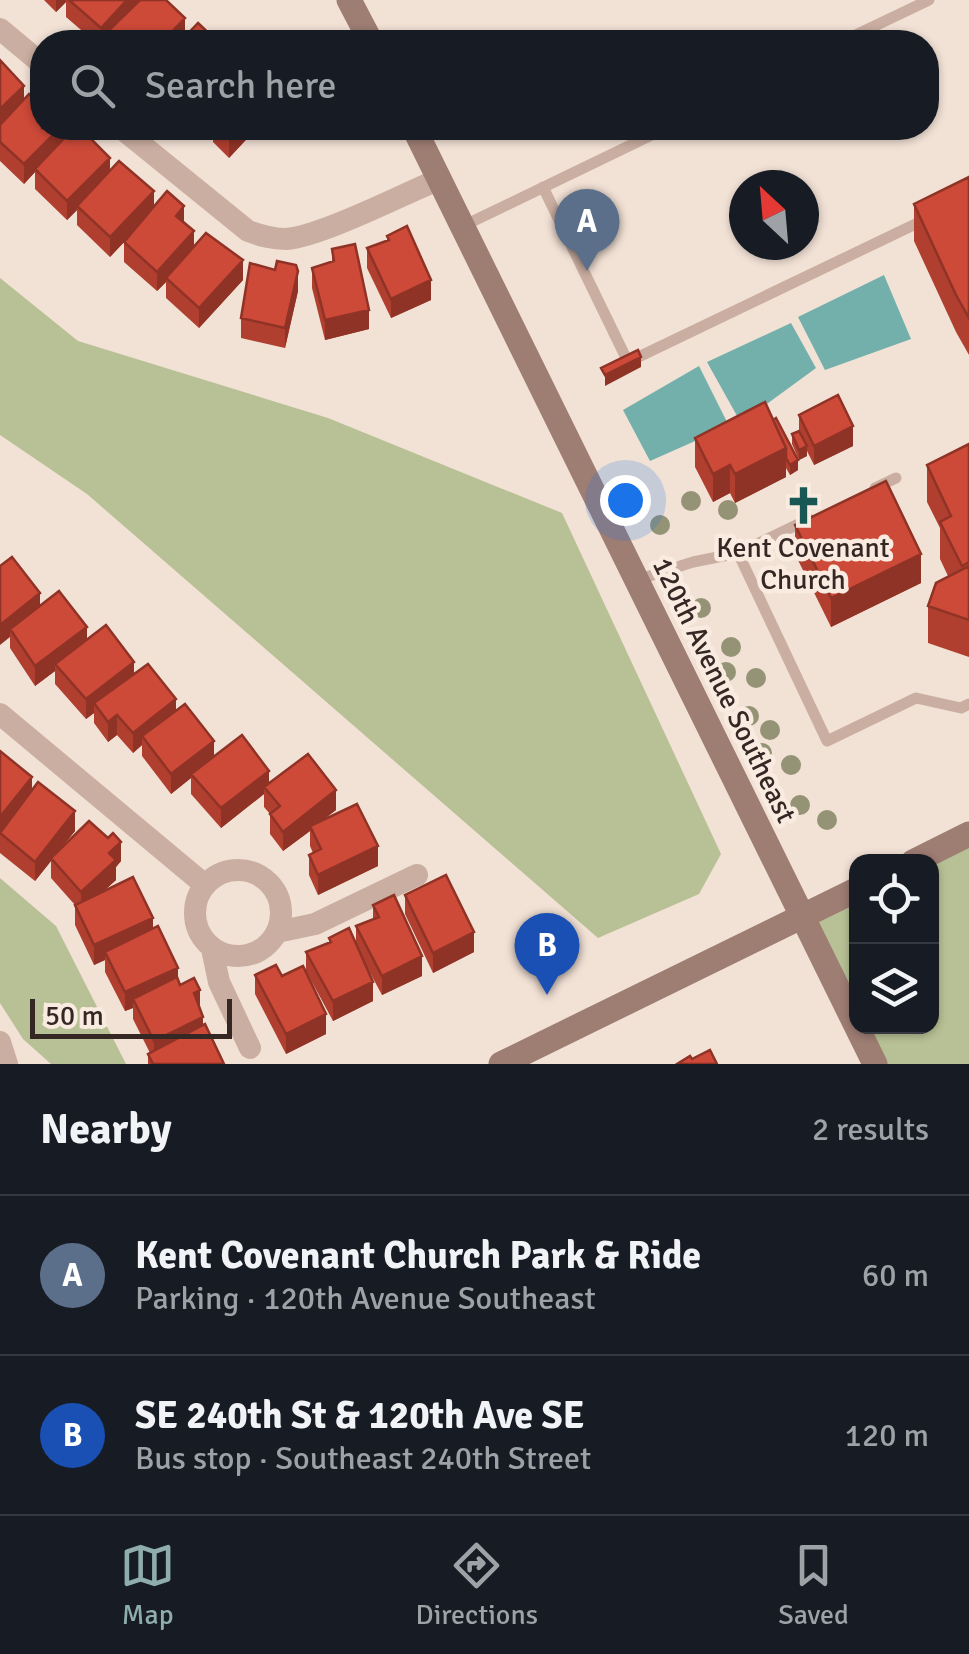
<!DOCTYPE html>
<meta charset="utf-8">
<style>
:root{--surface:#171b24;--page:#242831;--text:#f1f3f6;--muted:#9ea1a6;--line:#363941;--accent:#8fadad}
body{margin:0;font-family:Signika,sans-serif;background:var(--page);color:var(--text)}
.controls{position:absolute;right:30px;bottom:30px;display:grid;overflow:hidden;border-radius:20px;box-shadow:0 2px 8px #0004}
.controls button{width:90px;height:90px;display:grid;place-items:center;padding:0;border:0;border-bottom:2px solid var(--line);background:var(--surface);color:var(--text);font:50px sans-serif}
.compass{position:absolute;left:729px;top:170px;width:90px;height:90px;border-radius:50%;background:var(--surface);box-shadow:0 2px 8px #0004;rotate:334deg}
.scale{position:absolute;left:30px;bottom:25px;width:202px;box-sizing:border-box;padding-left:10px;border:5px solid #342724;border-top:0;font-size:28px;line-height:35px;white-space:nowrap;color:#342724;-webkit-text-stroke:8px #faebe1;paint-order:stroke}
.you{position:absolute;left:625px;top:500px;width:35px;height:35px;margin:-25px;border:8px solid #fff;border-radius:50%;background:#1a73e8;box-shadow:0 0 0 15px #1a73e833}
.badge{display:grid;place-items:center;width:65px;height:65px;border-radius:50%;background:var(--accent);color:#fff;font-size:32px;font-weight:700}
.pin{position:absolute;translate:-50% -82px;filter:drop-shadow(0 2px 5px #0008)}
.pin::after{content:'';position:absolute;top:52px;width:35px;height:30px;background:inherit;clip-path:polygon(0 0,100% 0,50% 100%)}
.list{margin:0;padding:0;list-style:none}
h2{display:flex;justify-content:space-between;align-items:center;height:130px;margin:0;padding:0 40px;font-size:42px}
h2 small{font-size:32px;font-weight:400;color:var(--muted)}
.list li{display:grid;grid-template-columns:65px 1fr auto;gap:30px;align-items:center;box-sizing:border-box;height:160px;padding:0 40px;border-top:2px solid var(--line)}
.list b{display:block;font-size:38px;white-space:nowrap}
.list p{margin:0;font-size:32px;white-space:nowrap;color:var(--muted)}
.list em{font-size:32px;font-style:normal;color:var(--muted)}
.icon{flex:none;width:55px;height:55px;fill:none;stroke:currentColor;stroke-width:2;stroke-linecap:round;stroke-linejoin:round}
.map{position:relative;flex:none;width:969px;height:1064px;overflow:hidden}
.search{position:absolute;background:var(--surface);box-shadow:0 2px 8px #0004;left:30px;right:30px;top:30px;height:110px;display:flex;align-items:center;gap:25px;box-sizing:border-box;padding:0 35px;border-radius:40px;color:var(--muted);font-size:38px}
.sheet{height:450px;background:var(--surface)}
nav{display:flex;justify-content:space-around;align-items:center;box-sizing:border-box;height:140px;border-top:2px solid var(--line);background:var(--surface);font-size:28px;color:var(--muted)}
nav a{display:grid;justify-items:center;gap:5px}
nav .on{color:var(--accent)}
.map>svg:first-child{display:block}
</style>
<div class="map">
<svg width="969" height="1064" viewBox="0 0 969 1064">
<rect width="100%" height="100%" fill="#f2e1d5"/>
<!-- green -->
<path fill="#b8c195" d="M 0,278 L 78,341 L 328,418 L 562,513 L 721,854 L 699,894 L 598,938 L 87,494 L 0,435 Z
M 969,834 L 969,1064 L 875,1064 L 802,917 L 856,890 L 856,1026 L 932,1026 L 932,862 Z
M 0,878 L 56,926 L 126,1064 L 51,1064 L 23,1039 L 0,1003 Z"/>
<!-- water -->
<path fill="#73b0ab" d="M 884,275 L 911,339 L 825,370 L 798,317 Z
M 791,323 L 816,368 L 741,423 L 707,362 Z
M 699,366 L 729,426 L 650,461 L 623,410 Z"/>
<g fill="none" stroke-linecap="round" stroke-linejoin="round">
<!-- lane -->
<path stroke="#caaea1" stroke-width="11" d="M 841,42 L 929,0
M 543,187 L 628,362 L 926,219
M 463,226 L 666,128
M 875,488 L 896,478
M 809,519 L 738,553 L 827,741 L 916,698 L 961,708 L 969,704
M 637,580 L 693,562 L 738,553"/>
<!-- street -->
<path stroke="#caaea1" stroke-width="22" d="M 0,29 L 42,64
M 121,128 L 248,231 C 262,236 272,239 286,239 C 322,236 403,194 440,179
M 0,714 L 205,885
M195 913a43 43 0 1 1 86 0a43 43 0 1 1-86 0Z
M 277,932 L 315,924 L 417,875
M 212,949 L 219,982 L 250,1048
M 0,1042 L 7,1064"/>
<!-- secondary -->
<path stroke="#9e7d73" stroke-width="25" d="M 349,0 L 371,42
M 414,128 L 875,1064
M 913,862 L 969,834
M 501,1064 L 856,890"/>
</g>
<!-- trees -->
<g fill="#959375">
<circle cx="691" cy="501" r="10"/>
<circle cx="728" cy="510" r="10"/>
<circle cx="660" cy="525" r="10"/>
<circle cx="701" cy="608" r="10"/>
<circle cx="731" cy="647" r="10"/>
<circle cx="726" cy="672" r="10"/>
<circle cx="756" cy="678" r="10"/>
<circle cx="749" cy="716" r="10"/>
<circle cx="770" cy="730" r="10"/>
<circle cx="762" cy="753" r="10"/>
<circle cx="791" cy="765" r="10"/>
<circle cx="800" cy="805" r="10"/>
<circle cx="827" cy="820" r="10"/>
</g>
<!-- wall -->
<path fill="#b03f30" d="M 44,0 L 166,0 L 185,37 L 218,42 L 95,42 L 66,17 L 66,2 L 56,12 Z
M 0,60 L 24,100 L 42,107 L 71,128 L 71,131 L 94,142 L 110,171 L 154,206 L 184,223 L 194,246 L 243,280 L 199,328 L 166,298 L 166,282 L 157,291 L 124,262 L 124,242 L 126,240 L 110,257 L 77,225 L 77,210 L 67,220 L 35,189 L 35,172 L 24,184 L 0,161 Z
M 213,128 L 257,128 L 229,158 L 213,142 Z
M 969,177 L 969,355 L 956,332 L 914,241 L 914,204 Z
M 387,236 L 431,300 L 391,318 L 367,268 L 367,248 L 387,240 Z
M 332,249 L 369,329 L 325,340 L 312,288 L 312,268 L 332,262 Z
M 298,291 L 285,348 L 241,338 L 241,318 Z
M 765,402 L 798,470 L 790,475 L 786,468 L 786,477 L 735,503 L 730,493 L 713,502 L 695,467 L 695,438 Z
M 799,415 L 853,446 L 814,465 L 807,451 L 807,456 L 799,460 L 792,444 L 792,434 L 799,431 Z
M 969,444 L 969,657 L 928,643 L 928,606 L 948,576 L 940,559 L 940,528 L 927,502 L 927,465 Z
M 795,525 L 921,583 L 831,627 L 795,554 Z
M 0,566 L 40,606 L 134,674 L 176,711 L 214,756 L 269,784 L 336,810 L 323,820 L 378,866 L 318,895 L 309,875 L 309,855 L 313,853 L 310,846 L 310,831 L 283,851 L 270,834 L 270,814 L 264,807 L 264,794 L 221,828 L 191,794 L 191,778 L 171,794 L 142,756 L 142,745 L 133,753 L 117,735 L 108,742 L 94,723 L 94,713 L 86,719 L 55,684 L 55,671 L 35,686 L 10,648 L 10,637 Z
M 0,751 L 32,791 L 75,831 L 62,847 L 121,861 L 116,867 L 116,880 L 104,891 L 153,929 L 180,985 L 200,1009 L 203,1025 L 224,1064 L 148,1064 L 148,1054 L 150,1053 L 133,1019 L 133,1008 L 125,1011 L 105,972 L 105,960 L 94,965 L 75,925 L 75,905 L 51,878 L 51,861 L 35,881 L 0,853 Z
M 405,895 L 474,952 L 433,973 L 405,914 Z
M 373,905 L 422,976 L 382,995 L 361,956 L 373,1001 L 333,1021 L 306,971 L 306,952 L 329,943 L 329,938 L 356,944 L 356,926 L 373,919 Z
M 255,975 L 282,976 L 326,1034 L 286,1054 L 255,994 Z"/>
<!-- shaded-wall -->
<path fill="#903327" d="M 56,0 L 66,0 L 66,2 L 56,12 Z
M 127,0 L 143,0 L 105,34 L 105,42 L 101,42 L 101,28 Z
M 185,18 L 185,38 L 181,42 L 162,42 Z
M 24,86 L 24,105 L 0,129 L 0,109 Z
M 60,128 L 71,128 L 71,136 L 35,169 L 35,172 L 24,184 L 24,164 Z
M 239,128 L 257,128 L 229,158 L 229,138 Z
M 110,158 L 110,178 L 77,206 L 77,210 L 67,220 L 67,201 Z
M 154,191 L 154,210 L 110,257 L 110,237 Z
M 184,206 L 184,226 L 176,216 Z
M 194,231 L 194,251 L 166,278 L 166,282 L 157,291 L 157,272 Z
M 243,260 L 243,280 L 199,328 L 199,308 Z
M 298,271 L 298,291 L 285,348 L 285,328 Z
M 431,280 L 431,300 L 391,318 L 391,299 Z
M 369,310 L 369,329 L 325,340 L 325,320 Z
M 641,357 L 641,367 L 605,386 L 605,375 Z
M 853,426 L 853,446 L 814,465 L 814,446 Z
M 807,446 L 807,456 L 799,460 L 799,450 Z
M 786,448 L 786,477 L 735,503 L 735,474 Z
M 798,460 L 798,470 L 790,475 L 790,465 Z
M 730,465 L 730,493 L 713,502 L 713,474 Z
M 921,554 L 921,583 L 831,627 L 831,598 Z
M 40,593 L 40,612 L 10,629 L 10,637 L 0,645 L 0,625 Z
M 87,627 L 87,647 L 55,664 L 55,671 L 35,686 L 35,666 Z
M 134,662 L 134,681 L 94,703 L 94,713 L 86,719 L 86,699 Z
M 176,699 L 176,719 L 142,736 L 142,745 L 133,753 L 133,733 Z
M 117,715 L 117,735 L 108,742 L 108,722 Z
M 214,741 L 214,760 L 191,774 L 191,778 L 171,794 L 171,774 Z
M 269,771 L 269,790 L 264,787 L 264,794 L 221,828 L 221,808 Z
M 32,777 L 32,797 L 0,834 L 0,817 Z
M 336,790 L 336,810 L 311,829 L 310,826 L 310,831 L 283,851 L 283,832 Z
M 75,811 L 75,831 L 52,859 L 51,858 L 51,861 L 35,881 L 35,862 Z
M 121,842 L 121,861 L 116,867 L 116,880 L 81,911 L 81,892 L 109,853 Z
M 378,846 L 378,866 L 318,895 L 318,875 Z
M 153,918 L 153,938 L 105,952 L 105,960 L 94,965 L 94,945 Z
M 474,932 L 474,952 L 433,973 L 433,953 Z
M 422,956 L 422,976 L 382,995 L 382,976 Z
M 178,968 L 178,988 L 133,999 L 133,1008 L 125,1011 L 125,992 Z
M 373,982 L 373,1001 L 333,1021 L 333,1001 Z
M 200,990 L 200,1010 L 194,993 Z
M 326,1014 L 326,1034 L 286,1054 L 286,1034 Z
M 203,1017 L 203,1037 L 154,1060 L 154,1041 Z"/>
<!-- building -->
<path fill="#cd4938" stroke="#903327" stroke-width="2.5" d="M 69,0 L 127,0 L 101,28 Z
M 140,0 L 166,0 L 185,18 L 162,42 L 114,42 L 105,34 Z
M 198,23 L 218,42 L 180,42 Z
M 0,60 L 24,86 L 0,109 Z
M 29,94 L 42,107 L 42,128 L 60,128 L 24,164 L 0,142 L 0,125 Z
M 74,128 L 83,128 L 94,138 L 92,140 L 110,158 L 67,201 L 35,169 Z
M 218,128 L 239,128 L 229,138 Z
M 119,161 L 154,191 L 110,237 L 77,206 Z
M 969,177 L 969,318 L 956,295 L 914,204 Z
M 167,191 L 184,206 L 176,216 L 194,231 L 157,272 L 124,242 Z
M 407,226 L 431,280 L 391,299 L 367,248 L 389,240 L 387,236 Z
M 206,233 L 243,260 L 199,308 L 166,278 Z
M 355,244 L 369,310 L 325,320 L 312,268 L 334,261 L 332,249 Z
M 277,261 L 296,265 L 298,271 L 285,328 L 241,318 L 250,263 L 275,270 Z
M 638,350 L 641,357 L 605,375 L 601,368 Z
M 838,395 L 853,426 L 814,446 L 799,415 Z
M 765,402 L 786,448 L 735,474 L 730,465 L 713,474 L 695,438 Z
M 776,418 L 798,460 L 790,465 L 786,458 L 786,448 L 773,420 Z
M 799,431 L 807,446 L 799,450 L 792,434 Z
M 969,444 L 969,562 L 962,566 L 940,522 L 951,516 L 927,465 Z
M 886,481 L 921,554 L 831,598 L 795,525 Z
M 12,557 L 40,593 L 0,625 L 0,566 Z
M 969,566 L 969,620 L 928,606 L 936,583 Z
M 59,591 L 87,627 L 35,666 L 10,629 Z
M 106,625 L 134,662 L 86,699 L 55,664 Z
M 148,664 L 176,699 L 133,733 L 117,715 L 108,722 L 94,703 Z
M 185,704 L 214,741 L 171,774 L 142,736 Z
M 242,735 L 269,771 L 221,808 L 191,774 Z
M 0,751 L 32,777 L 0,817 Z
M 308,754 L 336,790 L 283,832 L 270,814 L 280,806 L 264,787 Z
M 38,782 L 75,811 L 35,862 L 0,833 Z
M 357,804 L 378,846 L 318,875 L 309,855 L 321,849 L 310,826 Z
M 89,821 L 108,838 L 113,833 L 121,842 L 109,853 L 116,860 L 81,892 L 51,858 Z
M 446,875 L 474,932 L 433,953 L 405,895 Z
M 133,877 L 153,918 L 94,945 L 75,905 Z
M 394,895 L 422,956 L 382,976 L 356,926 L 379,917 L 373,905 Z
M 158,926 L 178,968 L 125,992 L 105,952 Z
M 349,928 L 373,982 L 333,1001 L 306,952 L 331,942 L 329,938 Z
M 276,965 L 282,976 L 303,966 L 326,1014 L 286,1034 L 255,975 Z
M 177,977 L 180,985 L 194,978 L 200,990 L 194,993 L 203,1017 L 154,1041 L 133,999 Z
M 205,1024 L 224,1064 L 153,1064 L 148,1054 Z
M 710,1050 L 717,1064 L 677,1064 L 690,1056 L 692,1059 Z"/>
<!-- icons -->
<defs>
<symbol id="church-bare" viewBox="-9 -9 18 18"><path d="M-1.2-6h2.4v3.5h3.3v2.4h-3.3V6h-2.4V-.1h-3.3v-2.4h3.3Z" fill="#185753" stroke="#faebe1" stroke-width="2.5" paint-order="stroke"/></symbol>
</defs>
<g fill-rule="evenodd">
<use href="#church-bare" x="776" y="478" width="55" height="55"/>
</g>
<g text-anchor="middle" dominant-baseline="central" stroke-width="9" stroke-linejoin="round" paint-order="stroke">
<!-- poi labels -->
<g font-size="28" fill="#342724" stroke="#faebe1">
<text x="803" y="548">Kent Covenant<tspan x="803" dy="32">Church</tspan></text>
</g>
<!-- street labels -->
<g font-size="28" fill="#342724" stroke="#faebe1">
<text transform="translate(724 690) rotate(64)">120th Avenue Southeast</text>
</g>
</g>
</svg>
<div class="controls">
<button><svg class="icon" aria-label="locate" viewBox="0 0 24 24"><circle cx="12" cy="12" r="6"/><path d="M12 2v4M12 18v4M2 12h4M18 12h4"/></svg></button>
<button><svg class="icon" aria-label="layers" viewBox="0 0 24 24"><path d="M12 4l9 5-9 5-9-5zM3 14l9 5 9-5"/></svg></button>
</div>
<svg class="compass" viewBox="-18 -18 36 36"><path d="M0-13l5 13h-10z" fill="#e53935"/><path d="M0 13l5-13h-10z" fill="#9ea1a6"/></svg>
<div class="scale">50 m</div>
<div class="you"></div>
<div class="pin badge" style="left:587px;top:271px;background:#5c6f8a">A</div>
<div class="pin badge" style="left:547px;top:995px;background:#1a4fb4">B</div>
<div class="search"><svg class="icon" aria-label="search" viewBox="0 0 24 24"><circle cx="10" cy="10" r="6"/><path d="M15 15l6 6"/></svg>Search here</div>
</div>
<section class="sheet">
<h2>Nearby<small>2 results</small></h2>
<ul class="list">
<li><span class="badge" style="background:#5c6f8a">A</span><div><b>Kent Covenant Church Park &amp; Ride</b><p>Parking · 120th Avenue Southeast</p></div><em>60 m</em></li>
<li><span class="badge" style="background:#1a4fb4">B</span><div><b>SE 240th St &amp; 120th Ave SE</b><p>Bus stop · Southeast 240th Street</p></div><em>120 m</em></li>
</ul>
</section>
<nav>
<a class="on"><svg class="icon" aria-label="map" viewBox="0 0 24 24"><path d="M3 6l6-2 6 2 6-2v14l-6 2-6-2-6 2zM9 4v14M15 6v14"/></svg>Map</a>
<a><svg class="icon" aria-label="directions" viewBox="0 0 24 24"><path d="M12 3l9 9-9 9-9-9zM9 14v-3h6M13 9l2 2-2 2"/></svg>Directions</a>
<a><svg class="icon" aria-label="saved" viewBox="0 0 24 24"><path d="M7 4h10v16l-5-4-5 4z"/></svg>Saved</a>
</nav>
